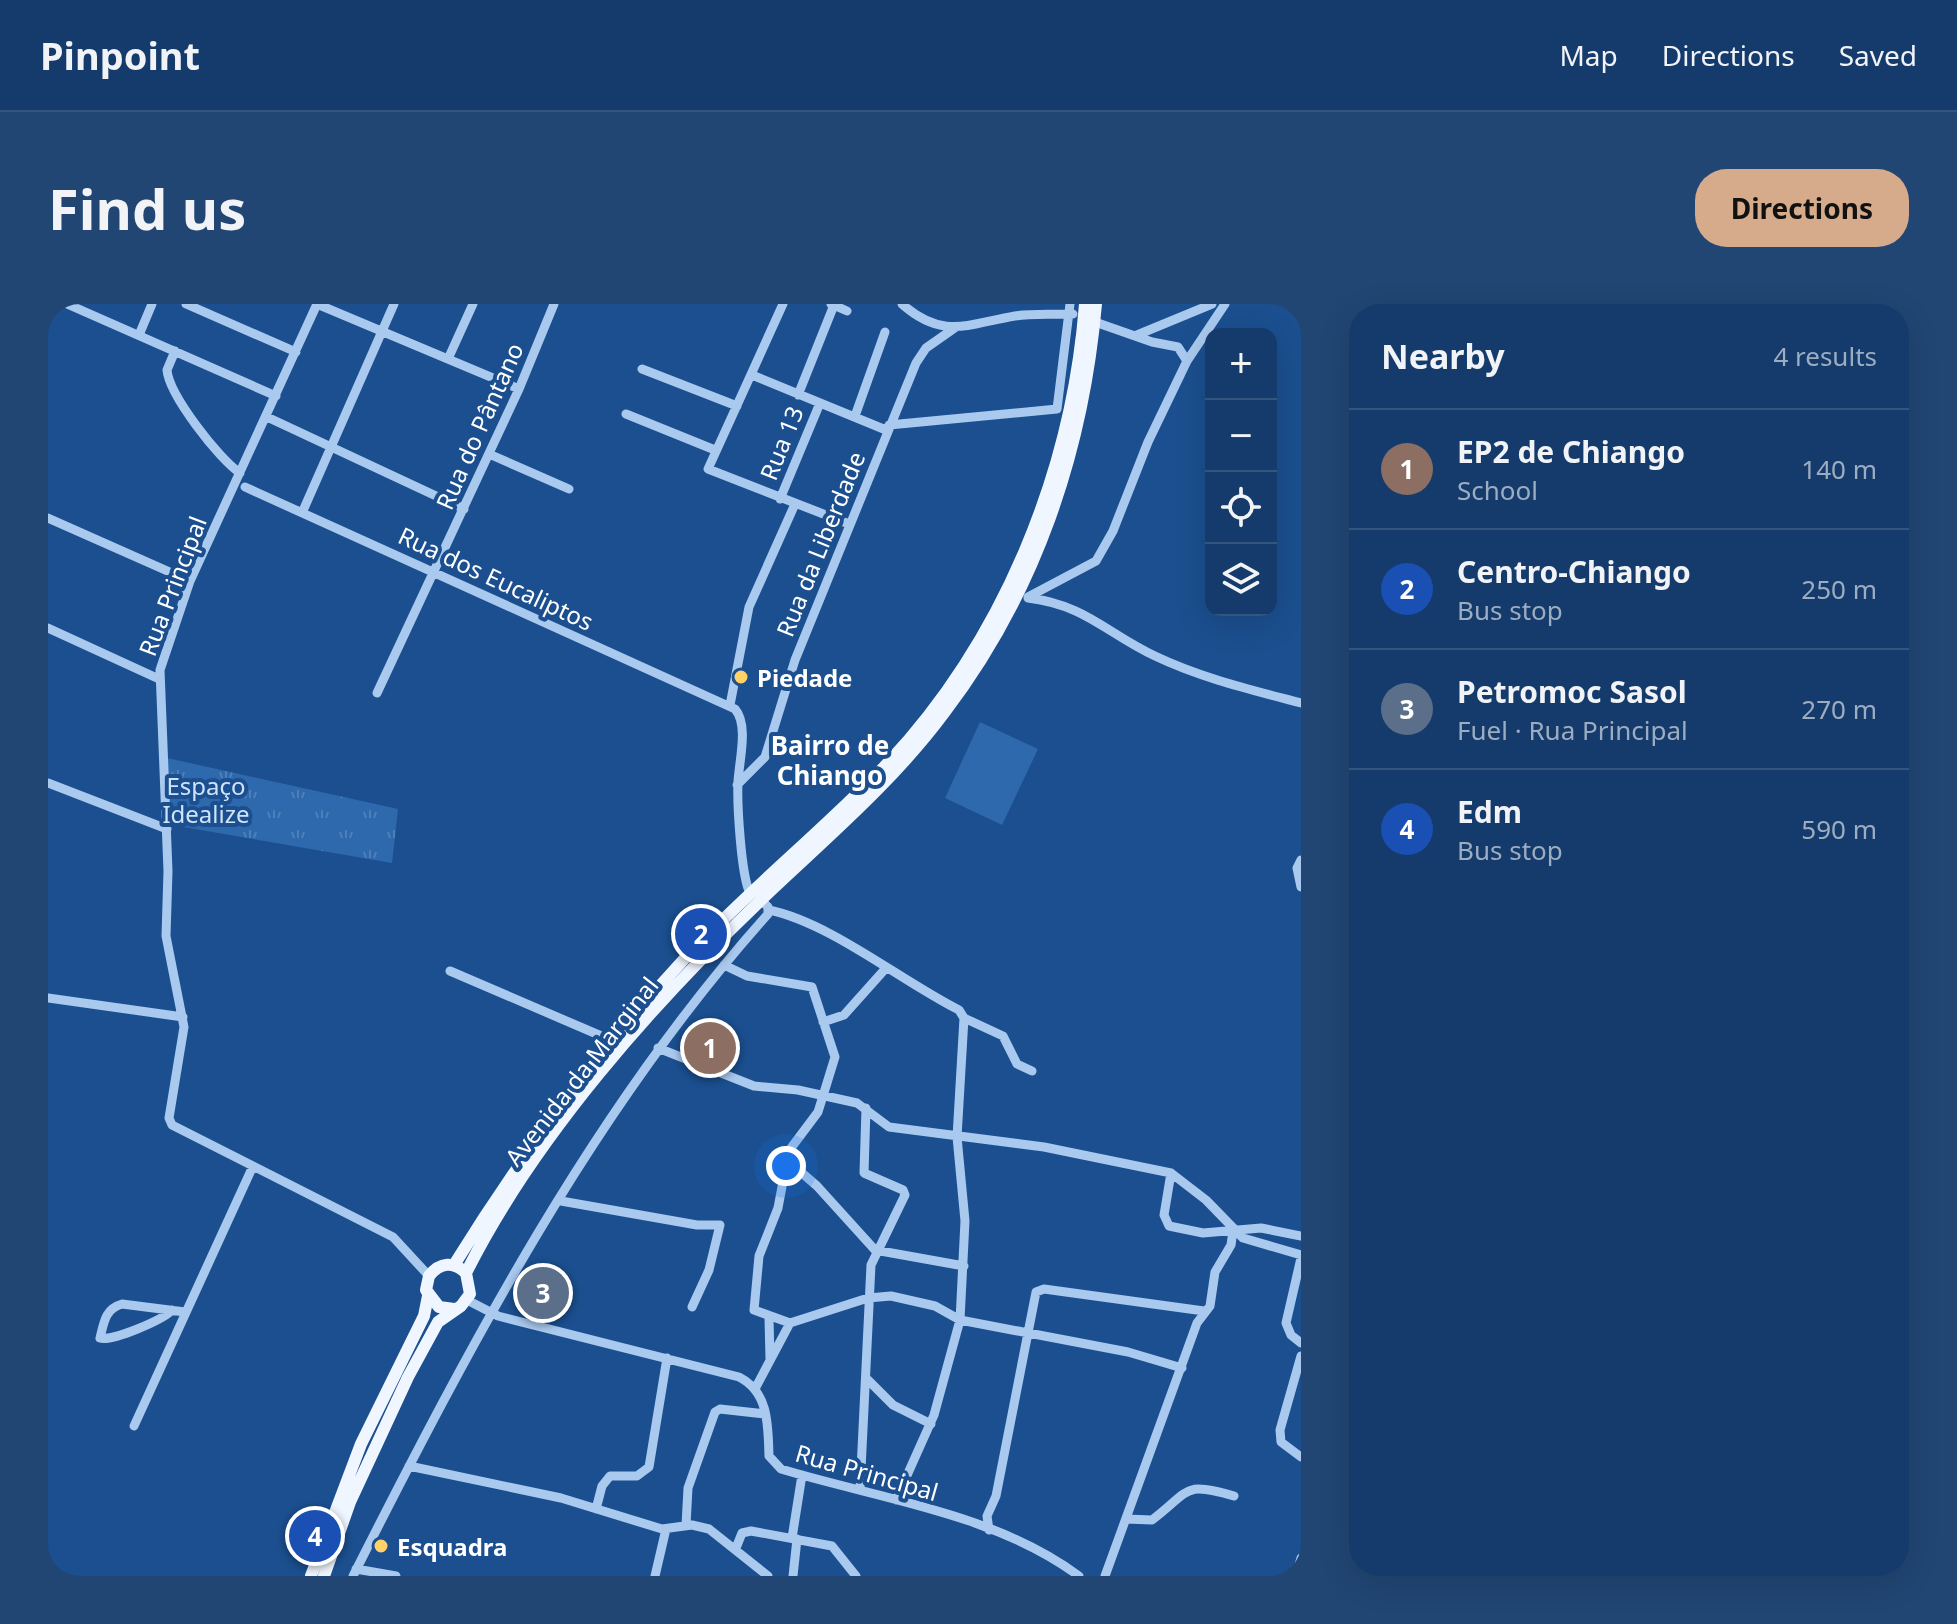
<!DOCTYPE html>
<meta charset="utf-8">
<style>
:root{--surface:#143b6b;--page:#214673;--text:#f1f3f6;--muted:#9dadc1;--line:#33557e;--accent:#d6ab8b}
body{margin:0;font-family:"Noto Sans",sans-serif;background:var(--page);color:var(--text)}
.controls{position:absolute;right:24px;top:24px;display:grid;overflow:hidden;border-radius:16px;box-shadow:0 8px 32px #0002}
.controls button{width:72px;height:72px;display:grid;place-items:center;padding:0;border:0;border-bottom:2px solid var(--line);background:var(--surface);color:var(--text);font:40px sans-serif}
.you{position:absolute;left:738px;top:862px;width:28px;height:28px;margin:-20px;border:6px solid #fff;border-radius:50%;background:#1a73e8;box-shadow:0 0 0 12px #1a73e833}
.badge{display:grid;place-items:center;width:52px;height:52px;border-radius:50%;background:var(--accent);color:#fff;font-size:26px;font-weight:700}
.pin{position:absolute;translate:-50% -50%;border:4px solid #fff;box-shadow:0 2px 8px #0006}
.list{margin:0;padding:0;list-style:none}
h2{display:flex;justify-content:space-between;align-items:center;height:104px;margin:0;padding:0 32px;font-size:34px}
h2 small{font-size:26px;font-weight:400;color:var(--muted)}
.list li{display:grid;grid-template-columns:52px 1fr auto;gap:24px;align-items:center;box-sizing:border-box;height:120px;padding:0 32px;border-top:2px solid var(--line)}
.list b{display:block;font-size:30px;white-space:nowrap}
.list p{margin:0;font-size:26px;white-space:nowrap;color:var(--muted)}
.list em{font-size:26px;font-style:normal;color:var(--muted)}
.icon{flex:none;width:44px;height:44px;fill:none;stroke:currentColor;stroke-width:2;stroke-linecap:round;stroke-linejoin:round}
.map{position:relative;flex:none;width:1253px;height:1272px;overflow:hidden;border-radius:32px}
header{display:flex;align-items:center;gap:48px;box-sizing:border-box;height:112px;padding:0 40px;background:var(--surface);border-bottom:2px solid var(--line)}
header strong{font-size:38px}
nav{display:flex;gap:44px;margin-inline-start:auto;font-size:28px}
.intro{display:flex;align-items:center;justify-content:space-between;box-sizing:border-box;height:192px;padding:0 48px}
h1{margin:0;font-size:56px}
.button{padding:20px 36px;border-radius:32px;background:var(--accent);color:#111;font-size:28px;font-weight:700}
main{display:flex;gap:48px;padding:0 48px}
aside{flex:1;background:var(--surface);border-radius:32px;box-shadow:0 8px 32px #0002}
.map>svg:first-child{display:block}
</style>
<header>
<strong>Pinpoint</strong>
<nav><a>Map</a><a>Directions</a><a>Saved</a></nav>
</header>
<div class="intro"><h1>Find us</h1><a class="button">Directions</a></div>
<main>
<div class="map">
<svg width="1253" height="1272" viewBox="0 0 1253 1272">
<defs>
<pattern id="grass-tufts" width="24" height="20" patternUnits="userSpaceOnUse" patternTransform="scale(2)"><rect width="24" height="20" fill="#2e69ad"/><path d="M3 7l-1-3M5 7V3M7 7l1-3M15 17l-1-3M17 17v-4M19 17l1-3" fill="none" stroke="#4d80b9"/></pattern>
</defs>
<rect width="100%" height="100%" fill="#1b4f8f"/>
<!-- grass -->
<path fill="url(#grass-tufts)" d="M 119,454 L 350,505 L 344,559 L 124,521 Z"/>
<!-- garden -->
<path fill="#2e69ad" d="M 932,418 L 990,445 L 954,521 L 897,494 Z"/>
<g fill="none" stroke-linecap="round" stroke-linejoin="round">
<!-- minor -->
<path stroke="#a9c9ee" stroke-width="9" d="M 19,0 L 228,92
M 138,0 L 248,48
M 269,0 L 142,277 L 112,366 L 120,567 L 118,632 L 136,723 L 121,814 L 124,821 L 345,933 L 381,972
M 269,0 L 471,85
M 735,0 L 660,165 L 801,220
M 783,0 L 799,7
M 854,0 C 895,36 920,20 967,12 C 986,9 1006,11 1025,10
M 1047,18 L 1104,38 L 1130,43 L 1139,57
M 91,31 L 104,0
M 1089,31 L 1164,0
M 127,47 L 119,66 C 121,91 171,155 192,169
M 400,55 L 425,0
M 594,65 L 689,102
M 704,71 L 838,126
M 750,91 L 786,1
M 578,110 L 667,146
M 807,112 L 837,28
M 219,113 L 416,205
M 841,121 L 1009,105 L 1022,0
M 441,150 L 521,185
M 197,183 L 687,405 C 701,421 691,457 690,478 C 689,499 693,572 702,589
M 732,195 L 772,99
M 254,209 L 346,0
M 0,214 L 142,277
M 980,293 L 1048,257 L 1065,227 L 1100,138 L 1139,57 L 1177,0
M 980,294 C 1038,301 1058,329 1107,352 C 1153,374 1204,386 1253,399
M 0,324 L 111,375
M 329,389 L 471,85 L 506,0
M 682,401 L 701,303 L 747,200
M 0,479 L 119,525
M 689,481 L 717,453 L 747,356 L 868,59 L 878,44 L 908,23
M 1253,556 L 1249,564 L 1253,583
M 721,606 C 783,619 853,677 911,706 L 916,714 L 909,833 L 917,917 L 912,1016 L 886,1111 L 848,1196
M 676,661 L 699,672 L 764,683 L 787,753 L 770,808 L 743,844 L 739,856 L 730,904 L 711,952 L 706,1006 L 742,1019
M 402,667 L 565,737
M 0,694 L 135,713
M 916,714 L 955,732 L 969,760 L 984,767
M 775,718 L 796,711 L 838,664
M 610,744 L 706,782 L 750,786 L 809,799 L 841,823 L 996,843 L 1123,869 L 1158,896 L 1195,934 L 1253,951
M 739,856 L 769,882 L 827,946 L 916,962
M 1123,869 L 1116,911 L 1121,922 L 1155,929 L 1213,924 L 1253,932
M 513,897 L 649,921 L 672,921 L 661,966 L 644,1003
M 1253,954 L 1238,1019 L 1243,1031 L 1253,1039
M 419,996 L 450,1012 L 691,1073 C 721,1088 720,1121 721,1152 L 733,1165 C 832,1195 946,1209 1031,1272
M 124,1006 C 115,1016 63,1038 52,1034 C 56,1018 57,1005 74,1000 L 137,1008
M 721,1014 L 722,1055
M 1253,1052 L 1232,1126 L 1233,1138 L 1253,1153
M 820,1076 L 845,1101 L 883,1120
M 708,1083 L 742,1019 L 820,994 L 843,992 L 887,1002 L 912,1016 L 1080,1048 L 1134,1064
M 86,1122 L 205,862
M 361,1162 L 513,1194 L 614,1225 L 644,1221 L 661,1225 L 720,1272
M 812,1186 L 823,961 L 857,891 L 855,886 L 816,869 L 818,804
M 548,1205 L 554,1182 L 562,1172 L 589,1172 L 601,1163 L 619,1054
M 1078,1215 L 1104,1216 C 1143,1186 1135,1177 1186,1192
M 638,1221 L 640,1184 L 667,1108 L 672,1105 L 717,1110
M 941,1226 L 939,1212 L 948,1192 L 988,988 L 996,985 L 1156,1007
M 744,1234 L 754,1171
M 688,1244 L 694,1229 L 703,1227 L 784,1242 L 808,1272
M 308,1265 L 348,1272
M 305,1272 C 422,1041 546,804 720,610 L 720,603 L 713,596
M 607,1272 L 618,1225
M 745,1272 L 749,1235
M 1057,1272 L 1149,1019 L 1162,1002 L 1167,968 L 1183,941 L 1185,927
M 1248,1272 L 1253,1254"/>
<!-- major -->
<path stroke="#f0f6ff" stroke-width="12" d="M 406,961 C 474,851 551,747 639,652 C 703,584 776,526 840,459 C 956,335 1024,168 1037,0
M 418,969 C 486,833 605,699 714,595 C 777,535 844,479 896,409 C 987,290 1035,148 1048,0
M 263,1272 L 313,1140 L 376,1012 L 380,992
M 276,1272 L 302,1198 L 360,1073 L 390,1018 L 413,1002 L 422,990 L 418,969 C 406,957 392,958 381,972 L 378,986 L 391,1003 L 406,1005"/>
</g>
<!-- markers -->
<g fill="#ffd166" stroke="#1b4f8f" stroke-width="3">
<circle cx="693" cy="373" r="8"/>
<circle cx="333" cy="1242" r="8"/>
</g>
<g text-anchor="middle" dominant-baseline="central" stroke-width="8" stroke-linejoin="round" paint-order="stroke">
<!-- street labels -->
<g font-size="24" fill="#fff" stroke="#1b4f8f">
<text transform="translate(431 122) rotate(-66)">Rua do Pântano</text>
<text transform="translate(733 139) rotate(-68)">Rua 13</text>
<text transform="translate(772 240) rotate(-68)">Rua da Liberdade</text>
<text transform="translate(448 274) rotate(25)">Rua dos Eucaliptos</text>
<text transform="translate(124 282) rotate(-69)">Rua Principal</text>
<text transform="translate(533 767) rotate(-52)">Avenida da Marginal</text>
<text transform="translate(819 1168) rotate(16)">Rua Principal</text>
</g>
<!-- poi labels -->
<g font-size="24" font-weight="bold" fill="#fff" stroke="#1b4f8f" text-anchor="start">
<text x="709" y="373">Piedade</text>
<text x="349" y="1242">Esquadra</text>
</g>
<!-- park labels -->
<g font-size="24" fill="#cfe3fa" stroke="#1b4f8f">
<text x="158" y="481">Espaço<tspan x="158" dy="28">Idealize</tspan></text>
</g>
<!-- neighbourhood labels -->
<g font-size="26" font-weight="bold" fill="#fff" stroke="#1b4f8f">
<text x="782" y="441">Bairro de<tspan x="782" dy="30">Chiango</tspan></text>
</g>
</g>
</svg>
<div class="controls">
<button>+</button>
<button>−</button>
<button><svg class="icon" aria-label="locate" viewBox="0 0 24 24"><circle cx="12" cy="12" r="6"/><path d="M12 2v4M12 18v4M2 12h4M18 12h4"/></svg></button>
<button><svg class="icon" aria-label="layers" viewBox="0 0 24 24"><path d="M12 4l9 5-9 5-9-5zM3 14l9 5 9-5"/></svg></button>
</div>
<div class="you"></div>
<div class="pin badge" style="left:662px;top:744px;background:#8d6e63">1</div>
<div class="pin badge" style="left:653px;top:630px;background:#1a4fb4">2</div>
<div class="pin badge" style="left:495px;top:989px;background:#5c6f8a">3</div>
<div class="pin badge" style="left:267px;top:1232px;background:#1a4fb4">4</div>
</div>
<aside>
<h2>Nearby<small>4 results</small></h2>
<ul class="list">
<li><span class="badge" style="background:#8d6e63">1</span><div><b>EP2 de Chiango</b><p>School</p></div><em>140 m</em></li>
<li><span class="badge" style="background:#1a4fb4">2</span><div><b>Centro-Chiango</b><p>Bus stop</p></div><em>250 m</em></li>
<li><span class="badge" style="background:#5c6f8a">3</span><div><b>Petromoc Sasol</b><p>Fuel · Rua Principal</p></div><em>270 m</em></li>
<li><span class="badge" style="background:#1a4fb4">4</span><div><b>Edm</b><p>Bus stop</p></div><em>590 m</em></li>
</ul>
</aside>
</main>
